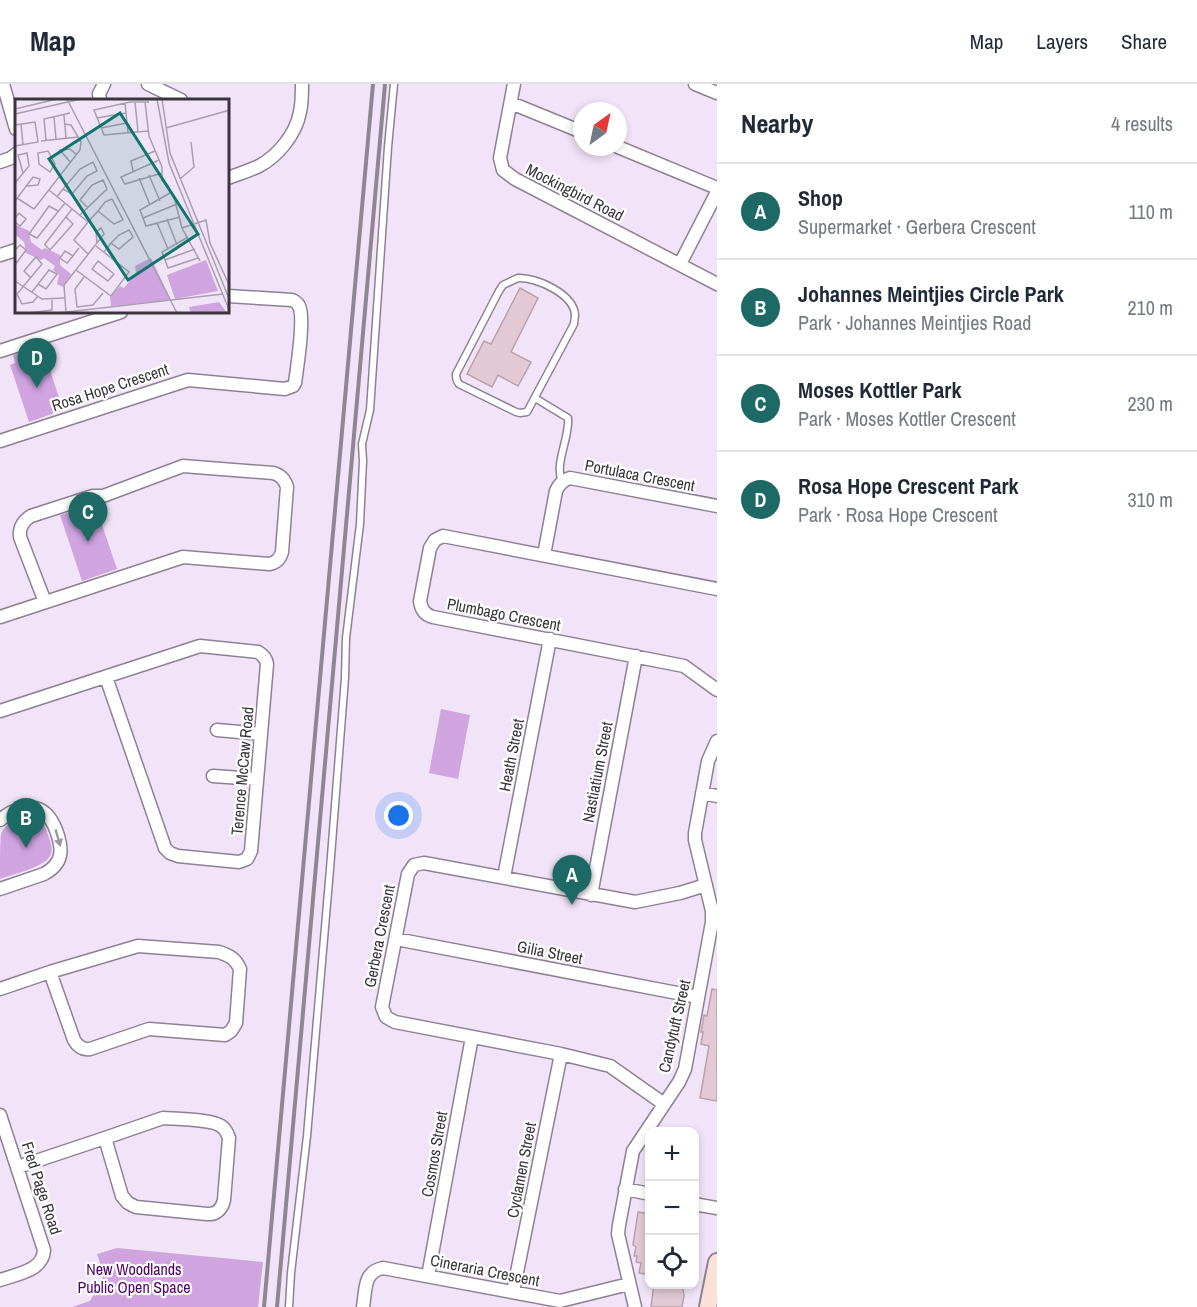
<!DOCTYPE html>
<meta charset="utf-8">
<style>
:root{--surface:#fff;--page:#f6f6f7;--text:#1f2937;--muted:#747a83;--line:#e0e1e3;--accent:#1d6966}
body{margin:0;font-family:"Archivo Narrow",sans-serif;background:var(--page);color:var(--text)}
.controls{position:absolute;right:18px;bottom:18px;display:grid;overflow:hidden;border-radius:12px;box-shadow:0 3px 9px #0003}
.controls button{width:54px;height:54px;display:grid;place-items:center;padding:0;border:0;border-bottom:2px solid var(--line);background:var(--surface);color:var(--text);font:30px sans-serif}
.compass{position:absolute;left:573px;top:18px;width:54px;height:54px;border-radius:50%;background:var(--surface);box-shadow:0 3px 9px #0003;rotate:33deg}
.you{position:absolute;left:399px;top:732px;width:21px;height:21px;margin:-15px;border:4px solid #fff;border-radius:50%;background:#1a73e8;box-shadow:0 0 0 9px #1a73e833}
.badge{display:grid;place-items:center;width:39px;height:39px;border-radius:50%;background:var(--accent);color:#fff;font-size:20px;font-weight:700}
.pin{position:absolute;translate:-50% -50px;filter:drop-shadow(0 2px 3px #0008)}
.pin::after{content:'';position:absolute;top:32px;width:21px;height:18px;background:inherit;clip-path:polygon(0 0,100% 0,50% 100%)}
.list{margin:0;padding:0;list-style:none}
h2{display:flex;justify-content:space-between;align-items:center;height:78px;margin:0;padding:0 24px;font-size:26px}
h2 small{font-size:20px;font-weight:400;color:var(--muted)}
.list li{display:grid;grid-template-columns:39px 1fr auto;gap:18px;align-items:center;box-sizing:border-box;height:96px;padding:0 24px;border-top:2px solid var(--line)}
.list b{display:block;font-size:22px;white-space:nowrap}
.list p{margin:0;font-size:20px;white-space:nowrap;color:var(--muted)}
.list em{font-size:20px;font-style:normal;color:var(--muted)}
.icon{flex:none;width:33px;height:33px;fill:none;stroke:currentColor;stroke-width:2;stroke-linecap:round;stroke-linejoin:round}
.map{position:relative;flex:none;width:717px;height:1223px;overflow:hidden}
header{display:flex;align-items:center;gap:36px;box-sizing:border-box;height:84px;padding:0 30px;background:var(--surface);border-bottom:2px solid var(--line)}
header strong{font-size:28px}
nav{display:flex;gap:33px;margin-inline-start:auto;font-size:21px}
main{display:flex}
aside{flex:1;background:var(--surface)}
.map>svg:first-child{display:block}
</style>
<header>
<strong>Map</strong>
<nav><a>Map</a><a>Layers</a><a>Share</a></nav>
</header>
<main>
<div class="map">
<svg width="717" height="1223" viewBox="0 0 717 1223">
<rect width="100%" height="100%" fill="#f2e4f8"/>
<!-- green -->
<path fill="#cfa4df" d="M 42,261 L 63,326 L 29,338 L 10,281 L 15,279 L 13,271 Z
M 95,420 L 117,485 L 82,497 L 60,431 Z
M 441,625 L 470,631 L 458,695 L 429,689 Z
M 29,732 C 41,734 45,740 48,751 C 50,757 53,763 51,770 C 47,783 13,790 0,795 C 0,785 0,758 1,750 C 5,739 19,733 29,732 Z
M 117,1164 L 263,1178 L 258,1223 L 72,1223 L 90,1217 L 104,1191 L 97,1170 Z"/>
<!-- building -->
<path fill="#e3c9d3" stroke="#b9a1aa" stroke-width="1.5" d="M 520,204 L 538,214 L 511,268 L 531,278 L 518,302 L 498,291 L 492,303 L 467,290 L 484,257 L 491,260 Z
M 712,905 L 717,906 L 717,1017 L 700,1014 L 709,962 L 701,960 L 703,948 L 701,948 L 704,931 L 707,932 Z
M 638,1128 L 650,1130 L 650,1141 L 646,1157 L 650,1158 L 650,1191 L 639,1189 L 641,1179 L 636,1178 L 637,1172 L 634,1172 L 636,1163 L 633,1161 Z
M 654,1200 L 682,1200 L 684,1212 L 682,1223 L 651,1223 Z"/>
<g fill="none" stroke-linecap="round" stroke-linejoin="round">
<defs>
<path id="lane" d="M 518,194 C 536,193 574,210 575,231 C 575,232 574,239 574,240 L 527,328 L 520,329 L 516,328 L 459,300 C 456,296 456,294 456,290 L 499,207 L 503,201 Z
M 535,314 L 568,334 C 570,354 554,379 562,398
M 289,1223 L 291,1189 L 307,1052 L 330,785 L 345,594 L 346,554 L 360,440 L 363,377 L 362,360 L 370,326 L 388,63 L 394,0"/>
<path id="street" d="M 3,0 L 16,45
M 148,0 L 181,16
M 514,0 L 500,74 L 503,86 L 515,95 L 717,200
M 695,0 L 717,9
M 100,16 L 99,10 L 104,0
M 511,19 L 582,48
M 618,63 L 717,104
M 0,78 L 11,74 L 16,70
M 228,94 C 238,90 249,87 259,82 C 278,72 296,50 300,28 C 302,19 302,9 302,0
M 0,171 L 16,166
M 680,180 L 717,108
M 0,267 L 121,228
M 0,357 L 188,296 L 285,305 L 293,302 L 295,299 C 297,284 305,234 299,222 C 297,218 296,218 292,216 L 228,212
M 544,471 L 556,407 C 559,400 563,396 570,394 L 717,422
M 717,505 L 443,452 L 435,456 L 430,464 L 420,517 C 421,525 425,531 433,533 L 684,582 L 717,606
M 0,533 L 183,473 L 269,480 C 276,479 280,475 282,468 L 287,403 C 285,396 281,391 273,389 L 183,382 L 103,412 L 93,412 L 31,432 C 23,437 19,443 20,453 L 45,518
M 0,627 L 200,562 L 258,568 C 263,571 266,574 267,580 L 251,767 L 247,775 L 239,778 L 178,772 L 170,769 L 165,764 L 106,593
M 217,646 L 261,650
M 213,692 L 257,695
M 702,709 L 717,712
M 0,736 C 22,718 45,717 56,746 C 63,765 64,779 44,790 L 0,805
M 504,793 L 550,555
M 591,811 L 636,572
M 396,855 L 698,913
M 0,905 L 50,888 L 138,862 L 219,868 C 230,872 235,874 240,885 L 236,939 L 231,947 L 225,951 L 149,945 L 90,965 C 83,966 78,963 74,956 L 50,888
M 664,1020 L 610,982 L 561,970 L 395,938 L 386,933 L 382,923 L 408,790 L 414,781 L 424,779 L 635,818 L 680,809 L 706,801
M 0,1031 L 44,1166 C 43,1187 17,1190 0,1196
M 163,1034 C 176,1035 211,1035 221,1042 C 226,1045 227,1049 229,1054 L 224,1116 C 222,1125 216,1131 207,1130 L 136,1123 L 128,1119 L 122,1112 L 105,1054 Z
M 18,1083 L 105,1054
M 625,1105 L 650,1110
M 694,1120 L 717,1124
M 428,1192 L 472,953
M 513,1208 L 561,970
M 363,1223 C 366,1206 363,1188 383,1184 L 560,1217 L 629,1200
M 635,1223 L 618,1150 L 619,1141 L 633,1067 L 679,998 L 685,985 L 712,838 L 712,827 L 695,756 L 695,749 L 708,677 L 717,657"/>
<path id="secondary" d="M 708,1223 L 717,1178"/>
</defs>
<!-- lane casing -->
<use href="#lane" stroke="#8e8193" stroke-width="9"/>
<!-- street casing -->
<use href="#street" stroke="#8e8193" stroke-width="15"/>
<!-- secondary casing -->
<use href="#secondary" stroke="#8e8193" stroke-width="20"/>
<!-- lane -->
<use href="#lane" stroke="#fff" stroke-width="6"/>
<!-- street -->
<use href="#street" stroke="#fff" stroke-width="12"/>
<!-- secondary -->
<use href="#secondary" stroke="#f9e2d5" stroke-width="16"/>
<!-- rail -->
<path stroke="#8f8693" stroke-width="4" d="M 264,1223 L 373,0
M 277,1223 L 385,0"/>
</g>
<!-- one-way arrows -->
<defs><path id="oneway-solid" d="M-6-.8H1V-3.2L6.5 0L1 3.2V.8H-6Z" transform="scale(1.5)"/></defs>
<use fill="#9c9a9e" href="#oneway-solid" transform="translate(58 754) rotate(74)"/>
<g text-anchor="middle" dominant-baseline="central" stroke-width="4.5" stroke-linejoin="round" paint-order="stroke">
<!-- street labels -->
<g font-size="16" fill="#3a343c" stroke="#fff">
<text transform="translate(575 108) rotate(27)">Mockingbird Road</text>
<text transform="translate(110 303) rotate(-18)">Rosa Hope Crescent</text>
<text transform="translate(640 391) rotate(11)">Portulaca Crescent</text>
<text transform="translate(504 530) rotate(11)">Plumbago Crescent</text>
<text transform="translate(511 671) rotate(-79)">Heath Street</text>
<text transform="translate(242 687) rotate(-85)">Terence McCaw Road</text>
<text transform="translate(597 688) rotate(-79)">Nastiatium Street</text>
<text transform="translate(379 852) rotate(-79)">Gerbera Crescent</text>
<text transform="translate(550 868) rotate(11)">Gilia Street</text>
<text transform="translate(674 942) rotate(-77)">Candytuft Street</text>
<text transform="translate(434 1070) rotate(-80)">Cosmos Street</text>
<text transform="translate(521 1086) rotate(-79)">Cyclamen Street</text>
<text transform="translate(42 1104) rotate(72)">Fred Page Road</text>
<text transform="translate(485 1186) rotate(11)">Cineraria Crescent</text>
</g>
<!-- park labels -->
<g font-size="16" fill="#510167" stroke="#fff">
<text x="134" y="1185">New Woodlands<tspan x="134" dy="18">Public Open Space</tspan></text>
</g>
</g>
<!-- overview -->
<g transform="translate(15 15)">
<rect width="214" height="214" fill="#f2e4f8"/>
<path d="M 1,126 L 14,132 L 16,143 L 27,151 L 30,149 L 45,156 L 45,166 L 56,175 L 48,188 L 42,185 L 44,176 L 38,171 L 40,167 L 29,159 L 26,161 L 11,154 L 9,143 L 0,135 ZM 136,159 L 156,201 L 96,207 L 95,198 L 105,187 L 109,189 L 121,174 L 120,167 ZM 191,161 L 203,192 L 160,200 L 152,176 ZM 204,203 L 212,214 L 176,214 L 174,208 Z" fill="#cfa4df"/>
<path fill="none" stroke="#a89ead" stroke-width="1.5" d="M 52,0 L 162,214M 142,0 L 154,64 L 215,213M 147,0 L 155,54 L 215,202M 120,3 L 123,33M 130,3 L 134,37 L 147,68 L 147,81 L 159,98 L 167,129 L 185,162M 110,4 L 113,34M 0,10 L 42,0M 0,15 L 66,0M 49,16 L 51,39M 39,18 L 41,40M 82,19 L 111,14M 6,25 L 8,46M 0,26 L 20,23 L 23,43 L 0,47M 86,29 L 112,24M 151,29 L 215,11M 133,32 L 89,36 L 79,11 L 115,3 L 134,3M 31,41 L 29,20 L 55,14M 26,42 L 63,38M 33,52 L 40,65 L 35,73 L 24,65 L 23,54 ZM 144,61 L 106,78 L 110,85 L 147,74M 56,64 L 45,51 L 55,50 L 62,56M 118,72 L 116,62 L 140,52M 134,76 L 145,102M 124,79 L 135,106M 165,80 L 179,68 L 176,43M 0,84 L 14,67 L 12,54 L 3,56 L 8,74M 34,91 L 73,123M 155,94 L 125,111 L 131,127 L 165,118M 42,98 L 48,90 L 65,70 L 78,63 L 82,72 L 72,77 L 57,95 L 48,90M 2,99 L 19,110 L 65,51 L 66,43 L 56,26 L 50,25M 0,102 L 18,78 L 25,80 L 23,86 L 12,87M 43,112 L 34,107 L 14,135 L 22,139 L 50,104M 65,116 L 92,90 L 88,81 L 77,86 L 65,101 L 72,108M 51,118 L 58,125 L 35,151 L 30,146 L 30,145 L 57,110M 0,119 L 4,114 L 11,120 L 5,127 L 0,123M 128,119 L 162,105M 152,120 L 162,146M 142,124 L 153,150M 167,129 L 191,121 L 195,144 L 215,188M 173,138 L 147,153 L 153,169 L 183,159M 0,151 L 5,146 L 11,151 L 0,166M 89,153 L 96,144 L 104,136 L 114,131 L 118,138 L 104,150 L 96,144M 73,155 L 59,141 L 73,123 L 83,112 L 90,103 L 97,100 L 108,121 L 99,125 L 83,112M 58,157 L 50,152 L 45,159 L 52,164 L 53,163 L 58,157 L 60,154 L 64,149M 150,161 L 180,150M 83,162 L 99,175 L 93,182 L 77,170 ZM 61,171 L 96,197 L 114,173 L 81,147M 69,178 L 60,190 L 62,208 L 78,206 L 88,194M 16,179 L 9,172 L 21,158 L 27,165 L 2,195 L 7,205 L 18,203 L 23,197M 0,182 L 27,200 L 49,199M 17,193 L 34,171 L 42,175 L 31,190 L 23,185M 13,214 L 37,211 L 37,200M 43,214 L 208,195M 51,214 L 49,186 L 89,135 L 86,129 L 81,133 L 82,144"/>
<path fill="#0f766e" fill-opacity="0.15" stroke="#0f766e" stroke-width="3" d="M 105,14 L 183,135 L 113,181 L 34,60 Z"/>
<rect width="214" height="214" fill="none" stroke="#3a343c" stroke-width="3"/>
</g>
</svg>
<div class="controls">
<button>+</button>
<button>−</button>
<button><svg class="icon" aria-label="locate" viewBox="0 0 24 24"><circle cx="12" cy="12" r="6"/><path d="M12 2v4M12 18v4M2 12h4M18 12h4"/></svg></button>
</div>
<svg class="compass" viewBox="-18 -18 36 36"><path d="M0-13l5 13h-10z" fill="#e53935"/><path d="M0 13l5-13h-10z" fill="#747a83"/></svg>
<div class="you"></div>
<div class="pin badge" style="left:572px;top:821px">A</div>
<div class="pin badge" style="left:26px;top:764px">B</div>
<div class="pin badge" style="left:88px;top:458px">C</div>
<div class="pin badge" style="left:37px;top:304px">D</div>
</div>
<aside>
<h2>Nearby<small>4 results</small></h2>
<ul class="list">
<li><span class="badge">A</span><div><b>Shop</b><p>Supermarket · Gerbera Crescent</p></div><em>110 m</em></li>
<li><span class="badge">B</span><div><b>Johannes Meintjies Circle Park</b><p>Park · Johannes Meintjies Road</p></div><em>210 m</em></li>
<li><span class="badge">C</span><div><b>Moses Kottler Park</b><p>Park · Moses Kottler Crescent</p></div><em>230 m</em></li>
<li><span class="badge">D</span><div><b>Rosa Hope Crescent Park</b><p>Park · Rosa Hope Crescent</p></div><em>310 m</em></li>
</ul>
</aside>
</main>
